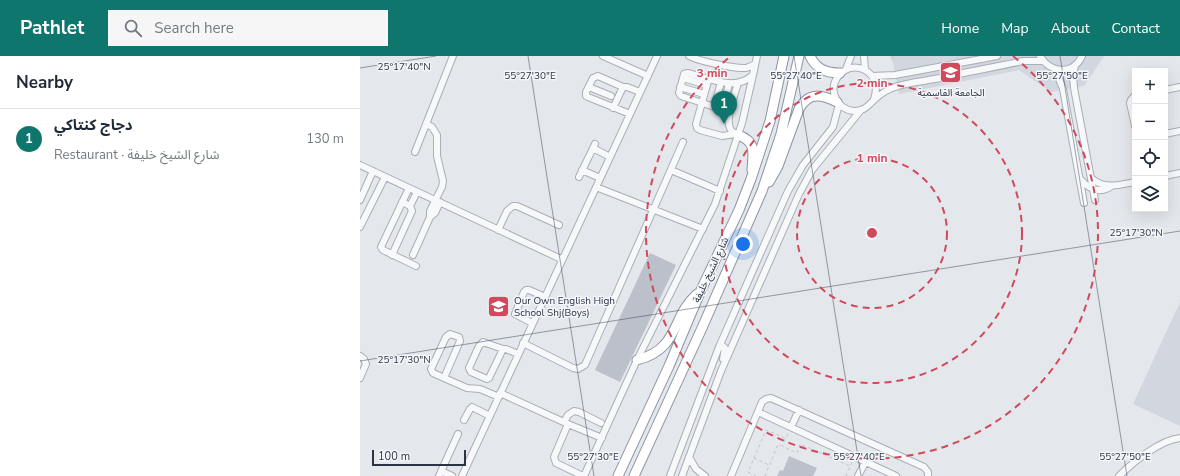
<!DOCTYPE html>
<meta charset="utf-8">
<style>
:root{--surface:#fff;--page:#f6f6f7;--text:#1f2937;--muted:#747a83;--line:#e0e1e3;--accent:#0f766e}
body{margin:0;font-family:"Nunito Sans","Noto Sans Arabic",sans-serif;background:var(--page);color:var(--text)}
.controls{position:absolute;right:12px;top:12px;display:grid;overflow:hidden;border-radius:0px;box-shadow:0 4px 16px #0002}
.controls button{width:36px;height:36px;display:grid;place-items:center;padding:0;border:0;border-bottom:1px solid var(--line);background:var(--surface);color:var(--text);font:20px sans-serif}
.scale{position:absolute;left:12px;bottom:10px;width:94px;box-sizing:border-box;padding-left:4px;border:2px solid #2b3445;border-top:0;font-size:11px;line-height:14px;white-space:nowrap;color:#2b3445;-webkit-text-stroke:3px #f4f6f9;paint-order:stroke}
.you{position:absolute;left:383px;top:188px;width:14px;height:14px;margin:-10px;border:3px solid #fff;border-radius:50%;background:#1a73e8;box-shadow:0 0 0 6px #1a73e833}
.badge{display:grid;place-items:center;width:26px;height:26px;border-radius:50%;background:var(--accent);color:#fff;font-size:13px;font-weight:700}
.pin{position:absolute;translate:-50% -33px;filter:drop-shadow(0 1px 2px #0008)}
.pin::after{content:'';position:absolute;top:21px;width:14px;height:12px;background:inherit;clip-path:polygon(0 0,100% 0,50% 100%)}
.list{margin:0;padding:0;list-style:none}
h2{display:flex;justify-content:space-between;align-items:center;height:52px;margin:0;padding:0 16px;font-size:17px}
h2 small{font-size:13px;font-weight:400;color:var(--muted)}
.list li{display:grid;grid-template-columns:26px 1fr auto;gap:12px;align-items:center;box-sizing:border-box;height:60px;padding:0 16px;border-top:1px solid var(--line)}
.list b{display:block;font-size:15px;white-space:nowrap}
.list p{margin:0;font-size:13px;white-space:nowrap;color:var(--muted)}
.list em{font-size:13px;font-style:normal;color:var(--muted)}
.icon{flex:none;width:22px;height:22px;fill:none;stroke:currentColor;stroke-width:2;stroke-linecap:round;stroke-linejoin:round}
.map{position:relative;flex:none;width:820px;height:420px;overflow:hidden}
header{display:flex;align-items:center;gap:24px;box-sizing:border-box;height:56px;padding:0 20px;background:var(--accent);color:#fff}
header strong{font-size:19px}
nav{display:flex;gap:22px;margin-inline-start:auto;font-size:14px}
.search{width:280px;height:36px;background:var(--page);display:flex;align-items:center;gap:10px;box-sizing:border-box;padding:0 14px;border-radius:0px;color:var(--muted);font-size:15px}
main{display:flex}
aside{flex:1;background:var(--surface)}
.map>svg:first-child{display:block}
</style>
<header>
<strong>Pathlet</strong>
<div class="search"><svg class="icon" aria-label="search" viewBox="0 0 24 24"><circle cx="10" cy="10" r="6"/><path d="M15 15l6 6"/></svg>Search here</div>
<nav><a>Home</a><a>Map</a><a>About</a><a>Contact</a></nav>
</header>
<main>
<aside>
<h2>Nearby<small></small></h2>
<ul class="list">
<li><span class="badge">1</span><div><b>دجاج كنتاكي</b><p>Restaurant · شارع الشيخ خليفة</p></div><em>130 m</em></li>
</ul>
</aside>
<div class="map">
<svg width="820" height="420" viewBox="0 0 820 420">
<rect width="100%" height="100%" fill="#e4e7ec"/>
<!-- built -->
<path fill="#d2d6de" d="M 530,0 L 744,0 L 724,30 L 691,36 L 659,14 L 539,38 L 533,7 Z
M 820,246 L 820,370 L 773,348 Z"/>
<!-- building -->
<path fill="#bbc0ca" d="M 290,197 L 316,209 L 260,326 L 235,314 Z
M 429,400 L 457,412 L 453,420 L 417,420 L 420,414 L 423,415 Z"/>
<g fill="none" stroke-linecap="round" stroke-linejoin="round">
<defs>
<path id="minor" d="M 243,0 L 288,20
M 329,0 C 338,5 376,13 386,12 C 389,11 392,10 395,8
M 504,0 L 505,14
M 680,0 C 690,17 713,20 722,0
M 715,9 L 713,20 L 714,32 L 735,144
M 486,13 L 491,0
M 695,13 L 703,33 L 724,147
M 512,20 L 535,19 L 637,0
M 323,22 L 347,29
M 349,22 L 336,68 L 337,72 L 340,74 L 362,80 L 376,78
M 229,31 L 251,40
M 320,31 L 344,38
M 805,34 L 820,31
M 775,39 L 771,44 L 770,47 L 775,70
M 514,43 C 524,15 491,0 477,22 C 468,35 478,54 494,55 C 504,55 508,50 514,44 C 520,38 530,32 538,30 C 551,26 566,25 580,22 C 607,16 635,11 663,5 L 683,5
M 354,51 L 361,26
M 253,52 L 263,31
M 362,54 L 369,28
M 370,56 L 321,40 L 319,37 L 324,18 L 328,17 C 349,22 375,36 393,19
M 270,58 L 228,41 L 226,40 L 226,36 L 233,22 L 238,20 L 263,31 L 267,31 L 280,36
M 66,68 L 72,71 L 77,79 L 77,100 L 83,125 L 82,131 L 70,155 L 70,161
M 377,78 C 374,77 371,76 370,72 C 365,62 375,38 378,27
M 805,78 L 820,75
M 233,92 L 250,101
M 55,96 L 93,0
M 0,109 L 201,203
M 222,114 L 240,122
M 311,114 L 360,135
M 805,120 L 820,117
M 219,121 L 235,88
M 731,122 C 745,134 759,129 775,126
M 721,124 C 730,134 740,138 752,130
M 236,131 L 343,173
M 49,132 L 21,191 L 23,194 L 56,210
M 0,144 L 13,115
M 50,150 L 57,136
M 0,171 L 25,121
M 138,174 L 147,155 L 153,150 L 157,150 L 199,169
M 32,199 L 52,155 L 50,150 L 42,146
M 53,199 L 70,161 L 75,157 L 80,146
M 172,267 L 155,258 L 164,236 L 166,234 L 169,234 L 185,241
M 90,278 L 99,281 L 100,285 L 84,322 L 73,317 L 71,313 L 86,281 Z
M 123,286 L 143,293 L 129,322 L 127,323 L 111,316 L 109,312 L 119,290 Z
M 163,287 L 213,312 L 218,313 L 225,309 L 323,86
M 359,291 L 363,290 L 365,292 L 363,303
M 143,293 L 146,293 L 158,298
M 0,300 L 4,303 L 6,308 L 0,322
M 84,322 L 107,332 L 120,333 L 139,341
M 140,337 L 208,368 L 242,382
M 398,356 L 536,420
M 104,364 L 110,353 L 112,351 L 130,360
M 204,366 L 208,359 L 214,355 L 219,356 L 241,367
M 208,368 L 194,401 L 196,407 L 223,420
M 431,371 L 439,354
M 329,401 L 336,413 L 345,420
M 81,415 L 92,420
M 79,420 L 98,378
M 102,420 L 297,0
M 224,420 L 277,304 L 355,148 L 382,67 L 393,19 L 397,0
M 310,420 L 359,291 L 428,135 L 443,109 L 473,71 L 479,48
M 322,420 L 361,315 L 439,138 L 452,114 L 501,54
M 371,420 L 402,346 L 406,343 L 411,342 L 564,411 L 568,416 L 568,420
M 498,420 L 506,405
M 759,420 C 773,406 800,384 820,382"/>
<path id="highway" d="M 450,0 C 456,13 466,17 480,17
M 378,79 C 397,86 393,96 392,114
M 409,126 L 418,110 L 439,53 C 449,35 462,39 477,46
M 277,304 C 320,293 311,261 337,238
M 258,420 L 309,310 L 341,234 L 379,154 L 391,123 L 410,65 L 424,0
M 274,420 L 342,272 L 402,135 L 421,78 L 439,0"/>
</defs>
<!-- minor casing -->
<use href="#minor" stroke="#a9aeb7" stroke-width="8"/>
<!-- highway casing -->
<use href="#highway" stroke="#8b94a3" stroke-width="11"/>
<!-- path -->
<path stroke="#c2c5cb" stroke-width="1" stroke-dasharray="3 3" stroke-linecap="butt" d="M 532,0 L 535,6
M 428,378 L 422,390 L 437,397 L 440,388 L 490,410
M 394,402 L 409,409
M 396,420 L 388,416 L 406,374 L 425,382
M 405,420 L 418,388 L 421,390
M 486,420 L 492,406"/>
<!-- minor -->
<use href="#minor" stroke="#f7f8fa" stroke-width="6"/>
<!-- highway -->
<use href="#highway" stroke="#fff" stroke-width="9"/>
</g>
<!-- ticks -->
<path fill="none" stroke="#2b3445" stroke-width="1" stroke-opacity="0.45" d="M 168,0 L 234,420M 434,0 L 501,420M 700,0 L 767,420M 0,12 L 76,0M 0,305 L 820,175"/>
<!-- distance rings -->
<g fill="none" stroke="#d1495b" stroke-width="2" stroke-dasharray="7 5">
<circle cx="512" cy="177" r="75"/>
<circle cx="512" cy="177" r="150"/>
<path d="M653 0A226 226 0 1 1 371 0"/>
</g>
<!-- icons -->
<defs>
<symbol id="university-square" viewBox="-11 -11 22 22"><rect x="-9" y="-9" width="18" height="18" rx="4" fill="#d1495b" stroke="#f4f6f9"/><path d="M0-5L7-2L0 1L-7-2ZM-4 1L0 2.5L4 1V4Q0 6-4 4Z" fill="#fff"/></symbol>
<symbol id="school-square" viewBox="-11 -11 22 22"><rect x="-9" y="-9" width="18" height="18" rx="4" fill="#d1495b" stroke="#f4f6f9"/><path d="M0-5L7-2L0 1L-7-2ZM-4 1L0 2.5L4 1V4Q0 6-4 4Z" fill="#fff"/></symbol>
</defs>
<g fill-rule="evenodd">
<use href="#university-square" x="578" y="4" width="25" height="25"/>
<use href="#school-square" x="126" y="238" width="25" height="25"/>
</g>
<g text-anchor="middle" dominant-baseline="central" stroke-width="3" stroke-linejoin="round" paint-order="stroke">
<!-- poi labels -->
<g font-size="10" fill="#2b3445" stroke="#f4f6f9">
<text x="591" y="37">الجامعة القاسمية</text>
<text x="154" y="245" text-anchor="start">Our Own English High<tspan x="154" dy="12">School Shj(Boys)</tspan></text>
</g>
<!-- street labels -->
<g font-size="10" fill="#2b3445" stroke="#f4f6f9">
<text transform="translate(351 214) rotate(-65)">شارع الشيخ خليفة</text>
</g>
</g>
<g font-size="10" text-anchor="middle" fill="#2b3445" stroke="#f4f6f9" stroke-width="3" stroke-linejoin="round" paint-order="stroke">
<text x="44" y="14">25°17'40"N</text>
<text x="170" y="23">55°27'30"E</text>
<text x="436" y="23">55°27'40"E</text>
<text x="702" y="23">55°27'50"E</text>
<text x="776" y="180">25°17'30"N</text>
<text x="44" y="307">25°17'30"N</text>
<text x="233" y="404">55°27'30"E</text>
<text x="499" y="404">55°27'40"E</text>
<text x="765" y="404">55°27'50"E</text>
</g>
<circle cx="512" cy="177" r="6" fill="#d1495b" stroke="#f4f6f9" stroke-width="2"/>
<g font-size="12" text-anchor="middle" font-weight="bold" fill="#d1495b" stroke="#f4f6f9" stroke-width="3" stroke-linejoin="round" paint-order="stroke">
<text x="352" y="21">3 min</text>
<text x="512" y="31">2 min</text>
<text x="512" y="106">1 min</text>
</g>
</svg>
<div class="controls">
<button>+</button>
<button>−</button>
<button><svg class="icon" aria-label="locate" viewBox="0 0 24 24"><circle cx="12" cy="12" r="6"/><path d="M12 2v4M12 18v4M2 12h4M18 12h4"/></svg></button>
<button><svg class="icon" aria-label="layers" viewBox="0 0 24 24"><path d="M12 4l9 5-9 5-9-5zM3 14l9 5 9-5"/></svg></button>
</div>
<div class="scale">100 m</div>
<div class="you"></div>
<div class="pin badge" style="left:364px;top:68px">1</div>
</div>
</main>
